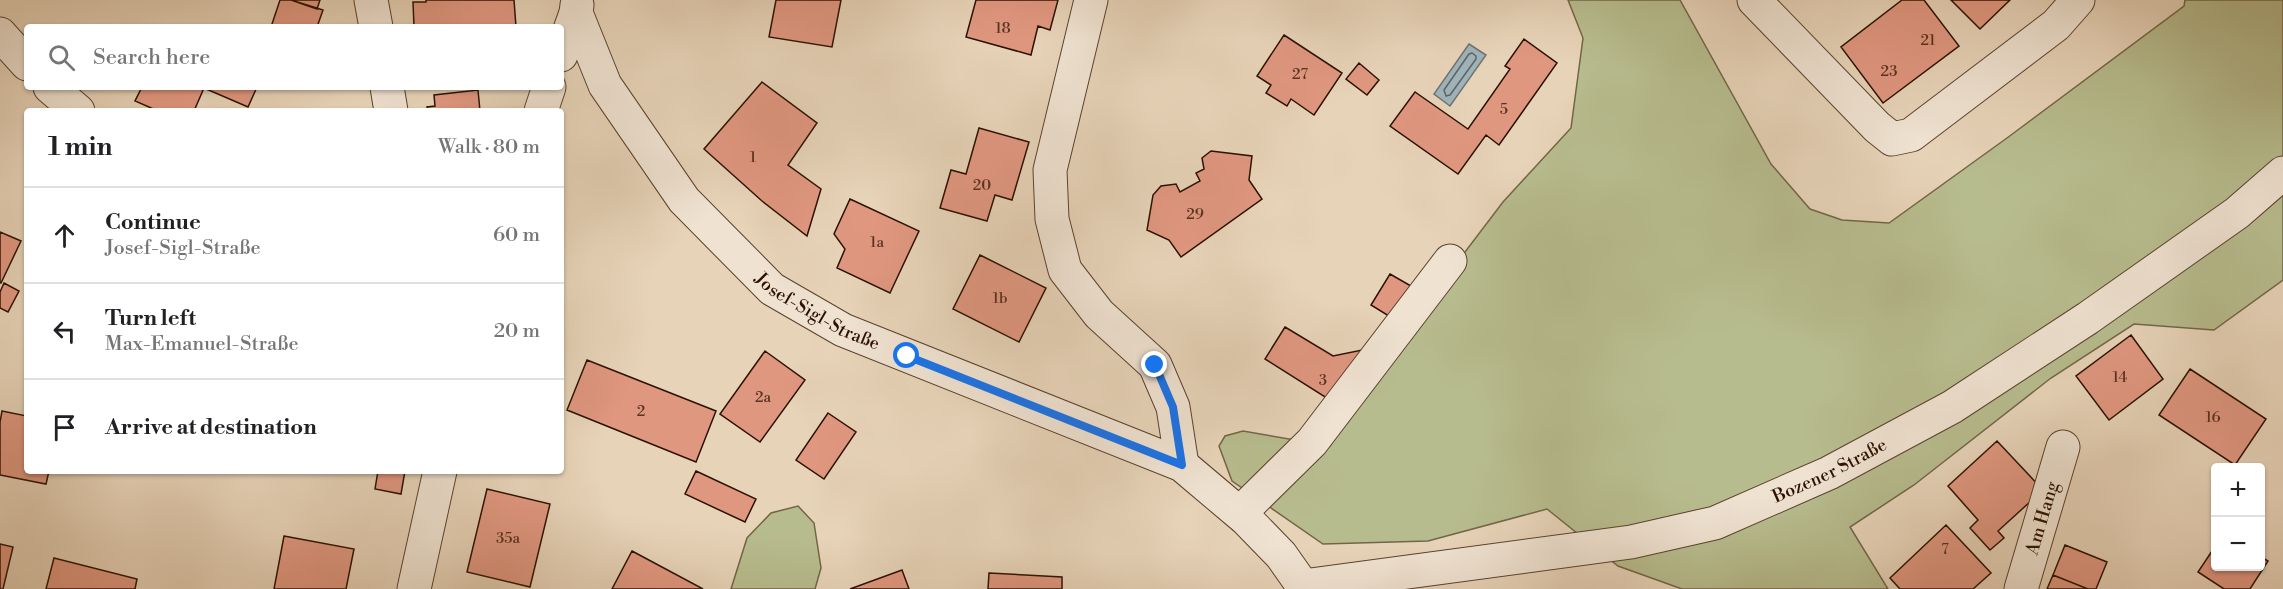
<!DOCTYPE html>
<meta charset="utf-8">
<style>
:root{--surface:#fff;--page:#f2f2f2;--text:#202124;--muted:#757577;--line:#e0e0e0}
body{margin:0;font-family:"Libre Bodoni",serif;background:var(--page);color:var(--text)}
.controls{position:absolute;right:18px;bottom:18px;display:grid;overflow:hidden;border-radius:6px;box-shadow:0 2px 4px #0004}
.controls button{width:54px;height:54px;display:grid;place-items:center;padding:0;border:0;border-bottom:2px solid var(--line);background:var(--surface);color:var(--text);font:30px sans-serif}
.stop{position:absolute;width:18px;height:18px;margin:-14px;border:4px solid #1a73e8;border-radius:50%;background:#fff}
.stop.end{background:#1a73e8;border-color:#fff;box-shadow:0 2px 6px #0008}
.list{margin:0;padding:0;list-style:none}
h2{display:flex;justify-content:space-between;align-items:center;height:78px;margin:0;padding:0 24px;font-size:26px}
h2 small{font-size:20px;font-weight:400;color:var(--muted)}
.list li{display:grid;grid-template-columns:39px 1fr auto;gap:18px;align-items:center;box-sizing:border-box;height:96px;padding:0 24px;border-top:2px solid var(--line)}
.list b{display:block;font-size:22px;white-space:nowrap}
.list p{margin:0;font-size:20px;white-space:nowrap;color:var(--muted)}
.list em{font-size:20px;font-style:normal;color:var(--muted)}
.icon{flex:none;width:33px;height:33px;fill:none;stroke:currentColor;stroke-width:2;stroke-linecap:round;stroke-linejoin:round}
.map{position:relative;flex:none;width:2283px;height:589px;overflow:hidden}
.search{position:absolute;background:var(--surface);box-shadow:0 2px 4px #0004;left:24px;top:24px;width:540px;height:66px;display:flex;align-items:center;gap:15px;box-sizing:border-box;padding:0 21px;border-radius:6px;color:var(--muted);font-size:22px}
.panel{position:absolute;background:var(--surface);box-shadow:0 2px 4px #0004;left:24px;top:108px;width:540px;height:366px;border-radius:6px}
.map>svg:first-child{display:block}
</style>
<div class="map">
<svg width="2283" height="589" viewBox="0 0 2283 589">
<rect width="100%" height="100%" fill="#e7d3b8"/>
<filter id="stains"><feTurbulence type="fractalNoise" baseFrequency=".00333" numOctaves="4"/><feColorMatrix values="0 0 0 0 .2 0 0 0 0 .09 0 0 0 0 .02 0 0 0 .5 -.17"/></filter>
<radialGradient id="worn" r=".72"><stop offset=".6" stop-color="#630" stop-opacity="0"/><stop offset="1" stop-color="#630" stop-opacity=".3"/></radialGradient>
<!-- green -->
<path fill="#b7bc8e" stroke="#726647" stroke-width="1.5" d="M 1568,0 L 1680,0 L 1771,164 L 1810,209 L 1842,220 L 1889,223 L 2007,138 L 2184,6 L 2185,0 L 2283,0 L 2283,280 L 2214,330 L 2134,324 L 2051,378 L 1914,485 L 1850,527 L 1888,589 L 1682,589 L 1618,566 L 1547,509 L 1428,541 L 1323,544 L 1232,481 L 1219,446 L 1225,436 L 1243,431 L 1330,446 L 1373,373 L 1503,202 L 1571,128 L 1583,38 Z
M 798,506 L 814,523 L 821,568 L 815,589 L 731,589 L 747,538 L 771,513 Z"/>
<!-- water -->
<path fill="#9db4bb" stroke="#707370" stroke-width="1.5" d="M 1469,44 L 1486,55 L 1450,106 L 1434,94 Z"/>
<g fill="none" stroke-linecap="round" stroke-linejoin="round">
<!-- shore -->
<path stroke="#64625e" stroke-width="1.5" d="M 1472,53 L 1476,56 L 1476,59 L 1450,95 L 1446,96 L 1444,90 L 1469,54 Z"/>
</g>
<!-- building -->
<path fill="#e09780" stroke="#2c1100" stroke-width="1.5" d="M 280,0 L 291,0 L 323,10 L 317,27 L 271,27 Z
M 291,0 L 320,0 L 317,9 Z
M 426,0 L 514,0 L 516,27 L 414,27 L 413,2 L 426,2 Z
M 776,0 L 841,0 L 832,47 L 769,37 Z
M 976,0 L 1058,0 L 1050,30 L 1038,26 L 1031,55 L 966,37 Z
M 1902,0 L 1924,0 L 1959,46 L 1883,103 L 1841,47 Z
M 1951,0 L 2010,0 L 1980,29 Z
M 1284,35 L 1342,73 L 1314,115 L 1291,99 L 1287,106 L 1266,93 L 1271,85 L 1257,76 Z
M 1524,39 L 1557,63 L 1499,145 L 1486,135 L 1458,174 L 1390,126 L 1415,92 L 1468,129 L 1510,69 L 1505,66 Z
M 1359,63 L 1379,80 L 1367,95 L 1346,79 Z
M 762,82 L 817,123 L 788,165 L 821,189 L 807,236 L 762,201 L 704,149 Z
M 142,87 L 257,87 L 248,107 L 204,88 L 194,111 L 158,111 L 135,101 Z
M 478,90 L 480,111 L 428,111 L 427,107 L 435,106 L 434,95 Z
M 979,128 L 1029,142 L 1012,200 L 995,195 L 987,221 L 940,208 L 951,170 L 966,174 Z
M 1211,151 L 1252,156 L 1249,180 L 1262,199 L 1181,257 L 1169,240 L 1147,230 L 1153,195 L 1161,186 L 1176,184 L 1180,192 L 1200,181 L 1196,173 L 1204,169 L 1202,158 Z
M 850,199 L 919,231 L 890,293 L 837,268 L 845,249 L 834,234 Z
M 0,232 L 21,241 L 1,283 L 0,283 Z
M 980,255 L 1046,288 L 1019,342 L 953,309 Z
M 1390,274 L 1411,286 L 1392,318 L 1371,305 Z
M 4,283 L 19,291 L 8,312 L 0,308 L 0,292 Z
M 1285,327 L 1333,356 L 1367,349 L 1333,402 L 1265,359 Z
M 2131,335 L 2163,379 L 2109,420 L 2076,376 Z
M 765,351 L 805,380 L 760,442 L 720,414 Z
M 587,360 L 716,411 L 696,462 L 567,410 Z
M 2190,369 L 2266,419 L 2235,465 L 2159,415 Z
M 2,411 L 27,416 L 27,471 L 49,471 L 46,484 L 0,475 L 0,422 Z
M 828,413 L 856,432 L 824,479 L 796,460 Z
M 1997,441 L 2043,490 L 1998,531 L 2004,538 L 1990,550 L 1970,528 L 1978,520 L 1948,486 Z
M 378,471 L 405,471 L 401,494 L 375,489 Z
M 696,471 L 756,499 L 745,522 L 685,494 Z
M 487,489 L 550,504 L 530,587 L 467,572 Z
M 1946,525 L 1991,573 L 1973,589 L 1900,589 L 1890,578 Z
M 284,536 L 354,549 L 346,589 L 274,589 Z
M 0,544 L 13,547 L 3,589 L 0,589 Z
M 2065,545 L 2107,562 L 2096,589 L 2088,589 L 2053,575 Z
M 2216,545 L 2216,566 L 2260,566 L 2260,556 L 2268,561 L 2250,589 L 2224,589 L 2198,572 Z
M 632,551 L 703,589 L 612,589 Z
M 54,558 L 137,579 L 135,589 L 46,589 Z
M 902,570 L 909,589 L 850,589 Z
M 989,573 L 1062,577 L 1062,589 L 988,589 Z
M 2053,575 L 2088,589 L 2047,589 Z"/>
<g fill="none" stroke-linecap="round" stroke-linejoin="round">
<defs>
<g id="minor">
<path d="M 371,0 L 376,27"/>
<path d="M 1091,0 L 1050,170 L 1052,219 L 1065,270 L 1099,314 L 1155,365 L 1173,407 L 1182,465"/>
<path d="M 1754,0 L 1877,127 L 1892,139 L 1911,135 L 2056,25 L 2078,0"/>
<path id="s1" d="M 576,13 L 605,85 L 684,200 L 772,289 L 843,330 L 1182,465 L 1246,519 L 1281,555 L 1305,589"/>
<path d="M 0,34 L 27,64"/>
<path d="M 561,55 L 576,13 L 577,5"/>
<path d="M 50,87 L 78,111"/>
<path d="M 387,87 L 391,111"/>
<path d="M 541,111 L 549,87"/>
<path d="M 1240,513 L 1312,442 L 1450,261"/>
<path id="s2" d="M 1303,586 L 1631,542 L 1715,523 L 1829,473 L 1952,407 L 2088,318 L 2237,213 L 2283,173"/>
<path d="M 414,589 L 440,471"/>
<path id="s3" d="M 2021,589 L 2063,447"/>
</g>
</defs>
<!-- minor casing -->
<use href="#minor" stroke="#5b422e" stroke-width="35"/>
<!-- minor -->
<use href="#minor" stroke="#efe2d1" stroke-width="33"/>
</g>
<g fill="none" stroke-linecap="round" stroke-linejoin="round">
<!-- route -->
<path stroke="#1a73e8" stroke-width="8" d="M 907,356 L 1182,465 L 1173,407 L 1155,365"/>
</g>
<g text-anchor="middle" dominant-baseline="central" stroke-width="4.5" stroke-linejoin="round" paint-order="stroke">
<!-- number labels -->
<g font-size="15" fill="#593220">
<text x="1003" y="28">18</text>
<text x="1928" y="40">21</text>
<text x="1889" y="71">23</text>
<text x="1300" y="74">27</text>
<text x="1504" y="109">5</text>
<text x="753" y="157">1</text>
<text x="982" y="185">20</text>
<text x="1195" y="214">29</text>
<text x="877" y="242">1a</text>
<text x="1000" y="298">1b</text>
<text x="2120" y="377">14</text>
<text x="1323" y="380">3</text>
<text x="763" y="397">2a</text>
<text x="641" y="411">2</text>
<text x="2213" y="417">16</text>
<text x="508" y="538">35a</text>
<text x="1945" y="549">7</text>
</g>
<!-- street labels -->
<g font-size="18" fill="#2c1100" stroke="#efe2d1">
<text stroke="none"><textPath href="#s1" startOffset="393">Josef-Sigl-Straße</textPath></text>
<text stroke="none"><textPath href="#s2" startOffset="543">Bozener Straße</textPath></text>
<text stroke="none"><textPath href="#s3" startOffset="74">Am Hang</textPath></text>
</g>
</g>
<rect width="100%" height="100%" filter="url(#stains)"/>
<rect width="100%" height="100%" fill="url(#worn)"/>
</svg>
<div class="controls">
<button>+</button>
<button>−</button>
</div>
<div class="stop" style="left:907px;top:356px"></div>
<div class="stop end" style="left:1155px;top:365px"></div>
<div class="search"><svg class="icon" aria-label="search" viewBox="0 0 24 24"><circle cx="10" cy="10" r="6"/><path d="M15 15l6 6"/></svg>Search here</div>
<section class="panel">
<h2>1 min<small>Walk · 80 m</small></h2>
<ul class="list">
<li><svg class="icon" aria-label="ahead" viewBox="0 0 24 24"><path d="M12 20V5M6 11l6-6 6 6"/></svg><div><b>Continue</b><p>Josef-Sigl-Straße</p></div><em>60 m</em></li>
<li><svg class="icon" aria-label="left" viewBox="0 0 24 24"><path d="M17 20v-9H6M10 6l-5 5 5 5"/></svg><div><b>Turn left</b><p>Max-Emanuel-Straße</p></div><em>20 m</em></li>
<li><svg class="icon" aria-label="arrive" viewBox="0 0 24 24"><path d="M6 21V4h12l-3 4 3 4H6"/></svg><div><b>Arrive at destination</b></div></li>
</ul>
</section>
</div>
